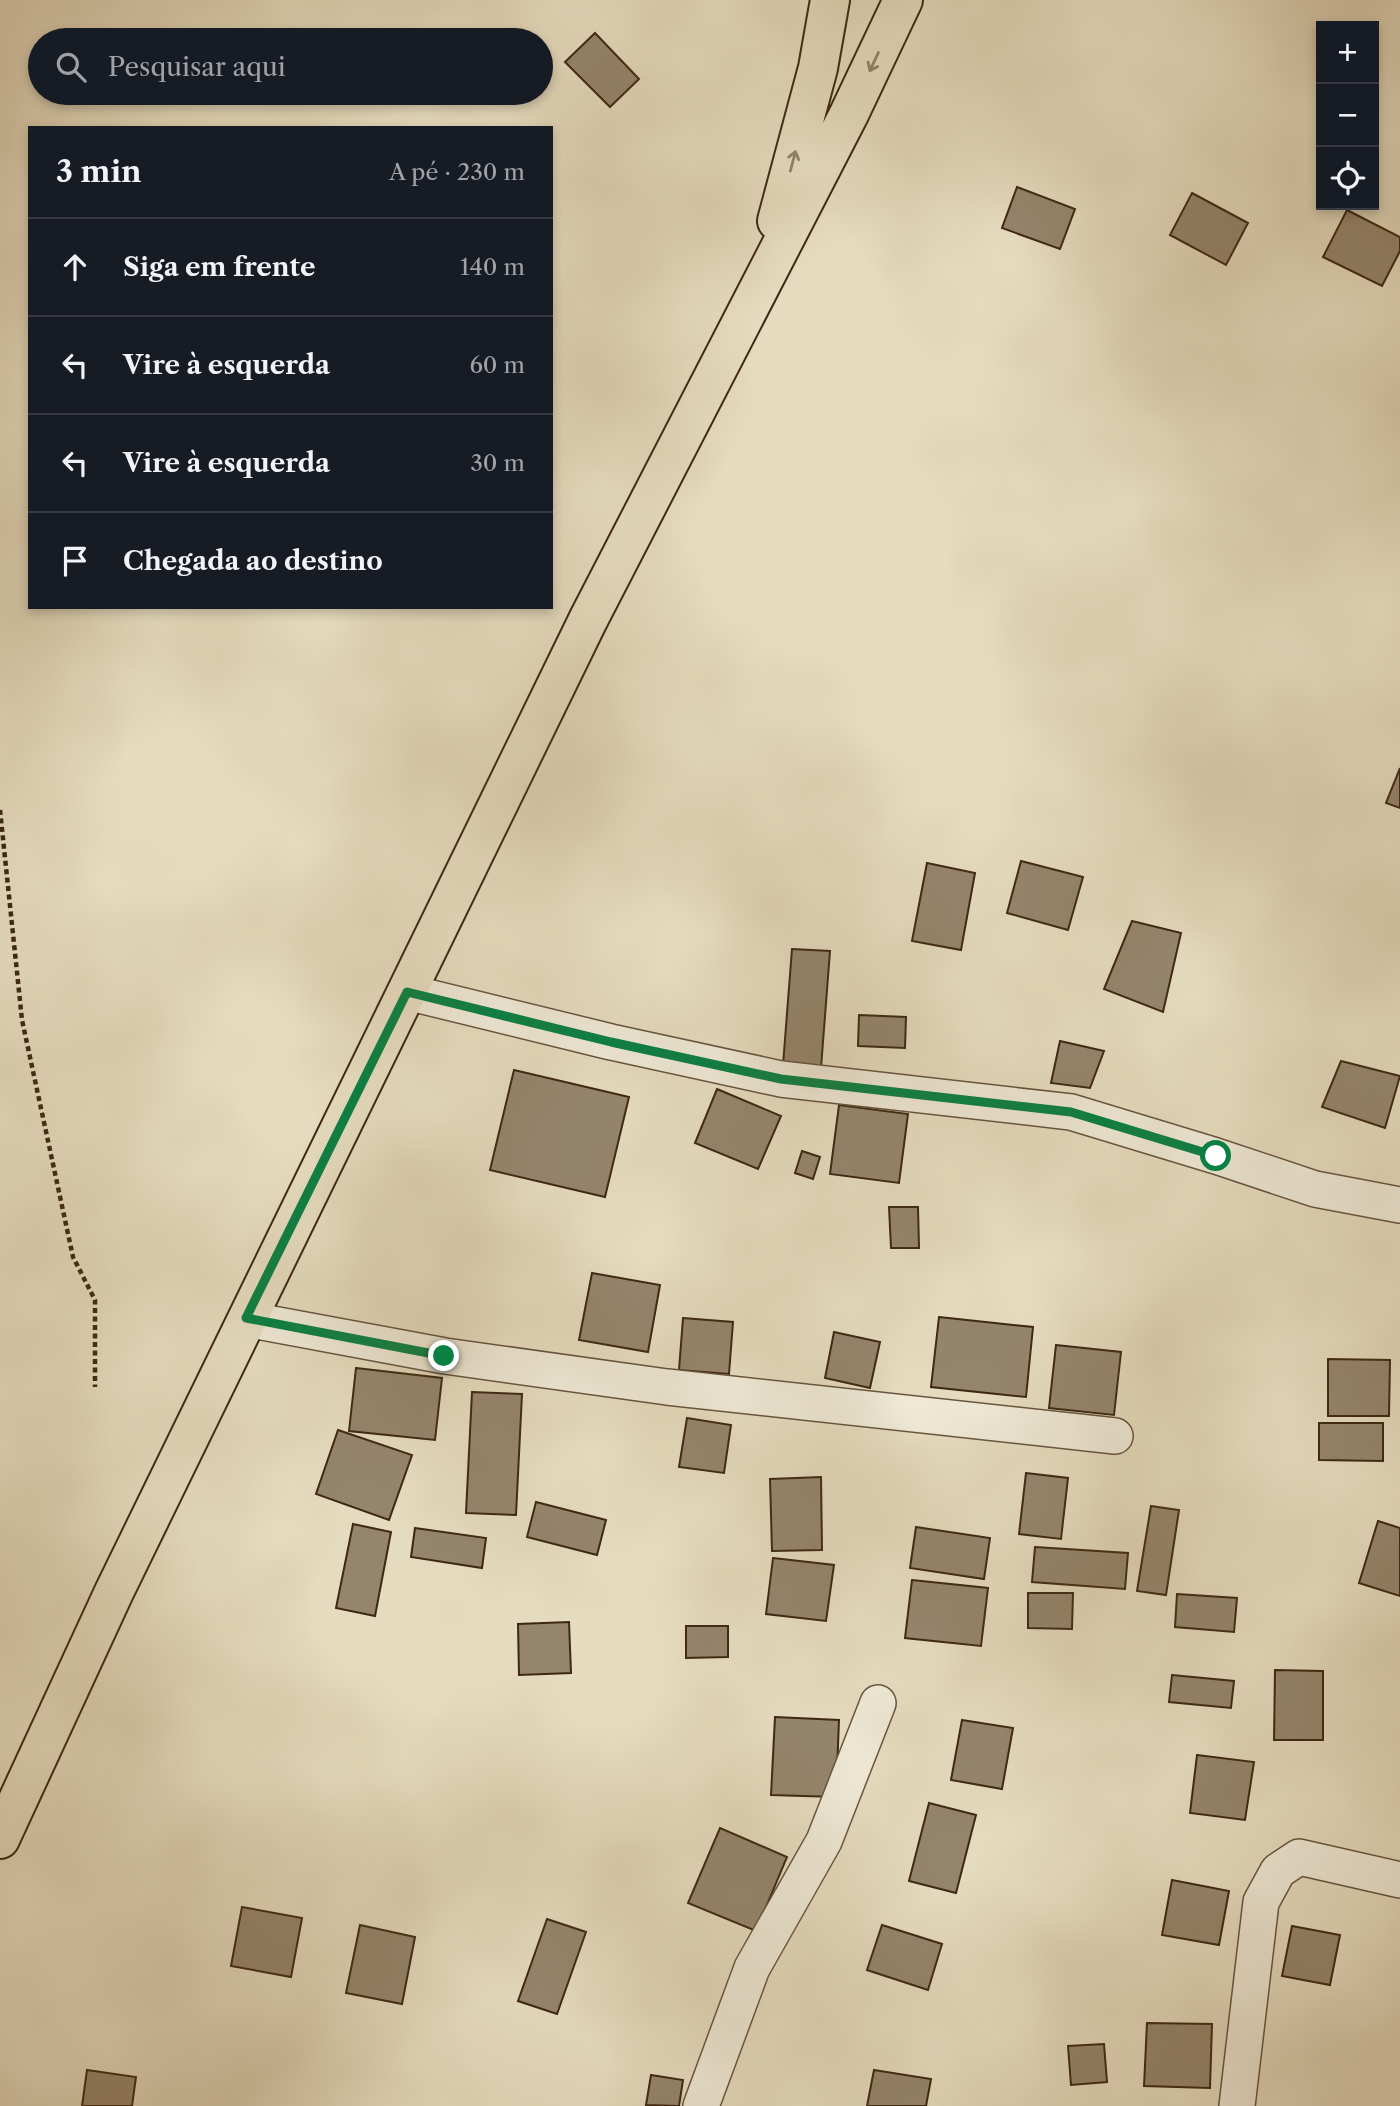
<!DOCTYPE html>
<html lang="pt">
<meta charset="utf-8">
<style>
:root{--surface:#171b24;--page:#242831;--text:#f1f3f6;--muted:#9ea1a6;--line:#363941}
body{margin:0;font-family:"Libre Caslon Text",serif;background:var(--page);color:var(--text)}
.controls{position:absolute;right:21px;top:21px;display:grid;overflow:hidden;border-radius:0px;box-shadow:0 4px 10px #0003}
.controls button{width:63px;height:63px;display:grid;place-items:center;padding:0;border:0;border-bottom:2px solid var(--line);background:var(--surface);color:var(--text);font:35px sans-serif}
.stop{position:absolute;width:21px;height:21px;margin:-16px;border:5px solid #0b8043;border-radius:50%;background:#fff}
.stop.end{background:#0b8043;border-color:#fff;box-shadow:0 2px 7px #0008}
.list{margin:0;padding:0;list-style:none}
h2{display:flex;justify-content:space-between;align-items:center;height:91px;margin:0;padding:0 28px;font-size:30px}
h2 small{font-size:23px;font-weight:400;color:var(--muted)}
.list li{display:grid;grid-template-columns:46px 1fr auto;gap:21px;align-items:center;box-sizing:border-box;height:98px;padding:0 28px;border-top:2px solid var(--line)}
.list b{display:block;font-size:26px;white-space:nowrap}
.list em{font-size:23px;font-style:normal;color:var(--muted)}
.icon{flex:none;width:38px;height:38px;fill:none;stroke:currentColor;stroke-width:2;stroke-linecap:round;stroke-linejoin:round}
.map{position:relative;flex:none;width:1400px;height:2106px;overflow:hidden}
.search{position:absolute;background:var(--surface);box-shadow:0 4px 10px #0003;left:28px;top:28px;width:525px;height:77px;display:flex;align-items:center;gap:18px;box-sizing:border-box;padding:0 24px;border-radius:38px;color:var(--muted);font-size:26px}
.panel{position:absolute;background:var(--surface);box-shadow:0 4px 10px #0003;left:28px;top:126px;width:525px;height:483px;border-radius:0px}
.map>svg:first-child{display:block}
</style>
<div class="map">
<svg width="1400" height="2106" viewBox="0 0 1400 2106">
<rect width="100%" height="100%" fill="#e5dbbe"/>
<filter id="stains"><feTurbulence type="fractalNoise" baseFrequency=".00286" numOctaves="4"/><feColorMatrix values="0 0 0 0 .2 0 0 0 0 .09 0 0 0 0 .02 0 0 0 .5 -.17"/></filter>
<radialGradient id="worn" r=".72"><stop offset=".6" stop-color="#630" stop-opacity="0"/><stop offset="1" stop-color="#630" stop-opacity=".3"/></radialGradient>
<!-- building -->
<path fill="#95856d" stroke="#3e2815" stroke-width="2" d="M 595,33 L 639,79 L 610,107 L 565,62 Z
M 1017,187 L 1075,209 L 1060,249 L 1002,228 Z
M 1192,193 L 1248,223 L 1226,265 L 1170,235 Z
M 1347,210 L 1400,237 L 1400,251 L 1382,286 L 1323,257 Z
M 1400,768 L 1400,808 L 1386,803 Z
M 1021,861 L 1083,877 L 1068,930 L 1007,913 Z
M 927,863 L 975,873 L 961,950 L 912,941 Z
M 1132,921 L 1181,933 L 1163,1012 L 1104,989 Z
M 792,949 L 830,951 L 821,1068 L 783,1065 Z
M 859,1015 L 906,1017 L 905,1048 L 858,1046 Z
M 1060,1041 L 1104,1051 L 1090,1088 L 1051,1083 Z
M 1341,1061 L 1400,1076 L 1385,1128 L 1322,1107 Z
M 514,1070 L 629,1097 L 605,1197 L 490,1170 Z
M 717,1089 L 781,1116 L 758,1169 L 695,1143 Z
M 839,1105 L 908,1114 L 899,1183 L 830,1174 Z
M 802,1151 L 820,1157 L 813,1179 L 795,1173 Z
M 889,1207 L 918,1207 L 919,1248 L 891,1248 Z
M 592,1273 L 660,1285 L 648,1352 L 579,1340 Z
M 939,1317 L 1033,1327 L 1026,1397 L 931,1387 Z
M 683,1318 L 733,1322 L 729,1374 L 679,1370 Z
M 834,1332 L 880,1342 L 870,1388 L 825,1378 Z
M 1056,1345 L 1121,1352 L 1114,1415 L 1049,1408 Z
M 1328,1359 L 1390,1360 L 1389,1416 L 1328,1416 Z
M 356,1368 L 442,1378 L 435,1440 L 349,1431 Z
M 472,1392 L 522,1394 L 516,1515 L 466,1513 Z
M 687,1418 L 731,1425 L 724,1473 L 679,1467 Z
M 1319,1423 L 1383,1423 L 1383,1461 L 1319,1460 Z
M 338,1430 L 412,1455 L 389,1520 L 316,1494 Z
M 1026,1473 L 1068,1478 L 1061,1539 L 1019,1534 Z
M 821,1477 L 822,1550 L 772,1551 L 770,1479 Z
M 536,1502 L 606,1520 L 597,1555 L 527,1537 Z
M 1151,1506 L 1179,1510 L 1166,1595 L 1137,1591 Z
M 1378,1521 L 1400,1528 L 1400,1596 L 1359,1583 Z
M 353,1524 L 391,1532 L 375,1616 L 336,1608 Z
M 916,1527 L 990,1538 L 984,1579 L 910,1568 Z
M 415,1528 L 486,1538 L 482,1568 L 411,1557 Z
M 1035,1547 L 1128,1553 L 1125,1589 L 1032,1582 Z
M 773,1558 L 834,1565 L 826,1621 L 766,1614 Z
M 912,1580 L 988,1588 L 981,1646 L 905,1638 Z
M 1028,1593 L 1073,1593 L 1072,1629 L 1028,1628 Z
M 1177,1594 L 1237,1598 L 1234,1632 L 1175,1627 Z
M 569,1622 L 571,1673 L 519,1675 L 518,1624 Z
M 686,1626 L 728,1626 L 728,1657 L 686,1658 Z
M 1275,1670 L 1323,1671 L 1323,1740 L 1274,1740 Z
M 1172,1675 L 1234,1681 L 1231,1708 L 1169,1702 Z
M 775,1717 L 839,1720 L 836,1797 L 771,1795 Z
M 962,1720 L 1013,1728 L 1002,1789 L 951,1780 Z
M 1197,1755 L 1254,1762 L 1245,1820 L 1190,1813 Z
M 929,1803 L 976,1815 L 956,1893 L 909,1881 Z
M 720,1828 L 787,1857 L 756,1931 L 688,1903 Z
M 1172,1880 L 1229,1891 L 1219,1945 L 1162,1935 Z
M 242,1907 L 302,1918 L 291,1977 L 231,1966 Z
M 547,1919 L 586,1932 L 557,2014 L 518,2001 Z
M 360,1925 L 415,1937 L 402,2004 L 346,1993 Z
M 882,1925 L 942,1944 L 928,1990 L 867,1970 Z
M 1292,1926 L 1340,1935 L 1330,1985 L 1282,1976 Z
M 1147,2023 L 1212,2024 L 1210,2088 L 1144,2086 Z
M 1104,2044 L 1107,2082 L 1071,2085 L 1068,2046 Z
M 87,2070 L 136,2077 L 132,2106 L 82,2106 Z
M 874,2070 L 931,2079 L 926,2106 L 867,2106 Z
M 651,2075 L 683,2080 L 679,2106 L 646,2105 Z"/>
<g fill="none" stroke-linecap="round" stroke-linejoin="round">
<defs>
<path id="minor" d="M 407,992 L 611,1042 L 781,1079 L 1071,1112 L 1216,1156 L 1315,1189 L 1400,1205
M 246,1319 L 445,1356 L 667,1387 L 1115,1436
M 701,2106 L 752,1968 L 824,1841 L 878,1703
M 1237,2106 L 1261,1902 L 1278,1871 L 1299,1857 L 1400,1880"/>
<path id="primary" d="M 777,221 L 818,68 L 830,0
M 0,1839 L 114,1592 L 588,620 L 849,114 L 903,0"/>
</defs>
<!-- minor casing -->
<use href="#minor" stroke="#68553f" stroke-width="38"/>
<!-- primary casing -->
<use href="#primary" stroke="#3e2815" stroke-width="42"/>
<!-- path -->
<path stroke="#3e2815" stroke-width="4.5" stroke-dasharray="5 3.5" stroke-linecap="butt" d="M 0,810 L 22,1020 L 73,1257 L 95,1300 L 95,1387"/>
<!-- minor -->
<use href="#minor" stroke="#eee8d5" stroke-width="35"/>
<!-- primary -->
<use href="#primary" stroke="#e5dbbe" stroke-width="38"/>
</g>
<!-- one-way arrows -->
<defs><path id="oneway-shaft" d="M-6 0H5M1.5-3L5.5 0L1.5 3" fill="none" stroke-width="1.6" stroke-linecap="round" stroke-linejoin="round" transform="scale(1.75)"/></defs>
<g stroke="#92826a">
<use href="#oneway-shaft" transform="translate(874 62) rotate(115)"/>
<use href="#oneway-shaft" transform="translate(793 161) rotate(-75)"/>
</g>
<g fill="none" stroke-linecap="round" stroke-linejoin="round">
<!-- route -->
<path stroke="#0b8043" stroke-width="9" d="M 444,1356 L 246,1318 L 407,992 L 611,1042 L 781,1079 L 1071,1112 L 1216,1156"/>
</g>
<rect width="100%" height="100%" filter="url(#stains)"/>
<rect width="100%" height="100%" fill="url(#worn)"/>
</svg>
<div class="controls">
<button>+</button>
<button>−</button>
<button><svg class="icon" aria-label="locate" viewBox="0 0 24 24"><circle cx="12" cy="12" r="6"/><path d="M12 2v4M12 18v4M2 12h4M18 12h4"/></svg></button>
</div>
<div class="stop" style="left:1216px;top:1156px"></div>
<div class="stop end" style="left:444px;top:1356px"></div>
<div class="search"><svg class="icon" aria-label="search" viewBox="0 0 24 24"><circle cx="10" cy="10" r="6"/><path d="M15 15l6 6"/></svg>Pesquisar aqui</div>
<section class="panel">
<h2>3 min<small>A pé · 230 m</small></h2>
<ul class="list">
<li><svg class="icon" aria-label="ahead" viewBox="0 0 24 24"><path d="M12 20V5M6 11l6-6 6 6"/></svg><div><b>Siga em frente</b></div><em>140 m</em></li>
<li><svg class="icon" aria-label="left" viewBox="0 0 24 24"><path d="M17 20v-9H6M10 6l-5 5 5 5"/></svg><div><b>Vire à esquerda</b></div><em>60 m</em></li>
<li><svg class="icon" aria-label="left" viewBox="0 0 24 24"><path d="M17 20v-9H6M10 6l-5 5 5 5"/></svg><div><b>Vire à esquerda</b></div><em>30 m</em></li>
<li><svg class="icon" aria-label="arrive" viewBox="0 0 24 24"><path d="M6 21V4h12l-3 4 3 4H6"/></svg><div><b>Chegada ao destino</b></div></li>
</ul>
</section>
</div>
